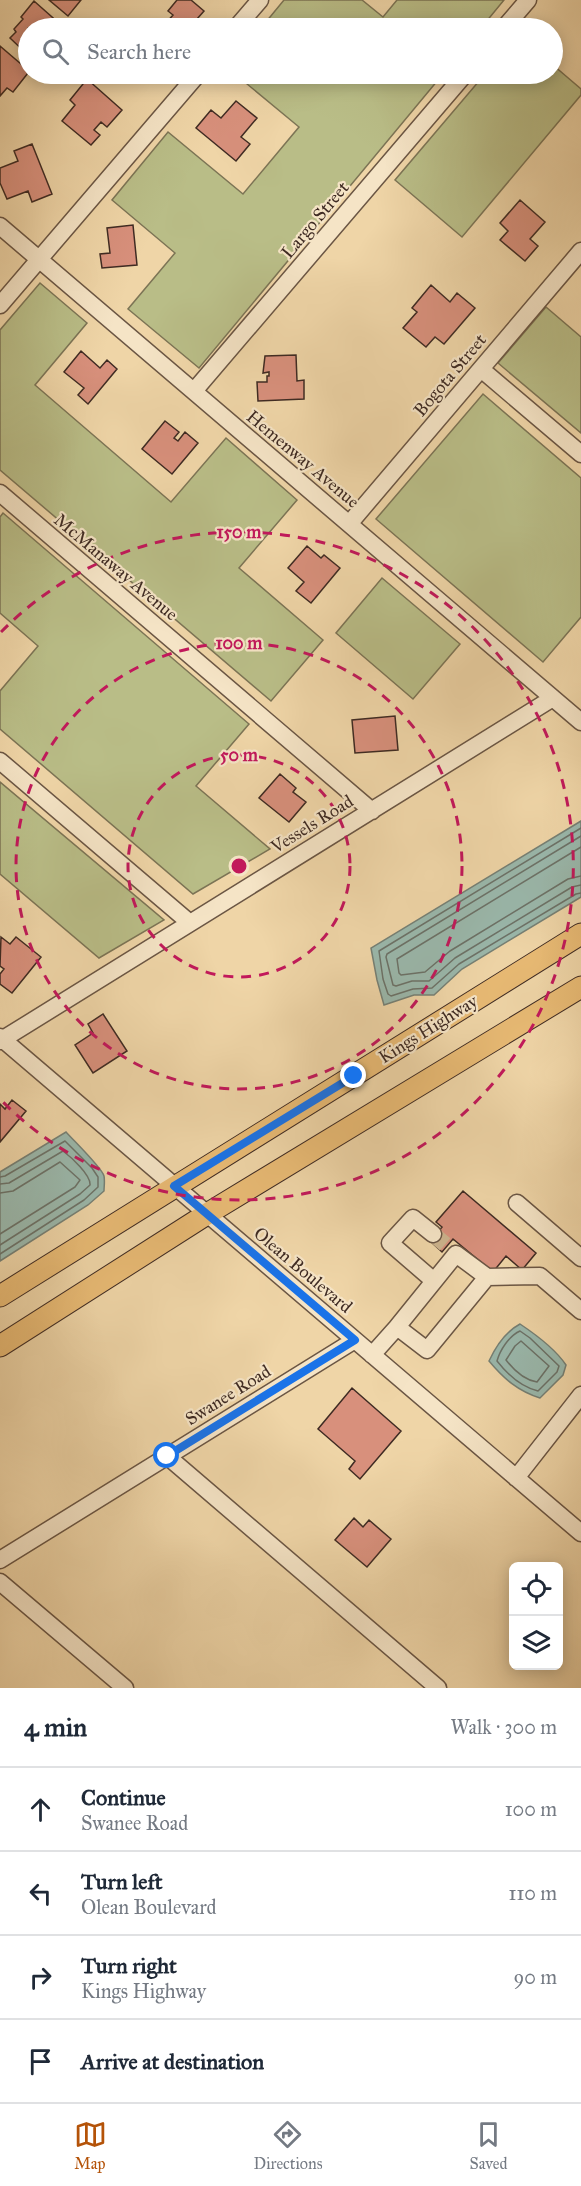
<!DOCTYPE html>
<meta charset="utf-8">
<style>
:root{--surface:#fff;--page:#f2f2f3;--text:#1f2937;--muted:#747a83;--line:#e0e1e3;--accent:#b45309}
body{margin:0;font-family:"IM FELL Great Primer",serif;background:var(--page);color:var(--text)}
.controls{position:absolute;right:18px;bottom:18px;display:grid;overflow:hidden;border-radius:9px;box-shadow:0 3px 15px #0003}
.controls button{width:54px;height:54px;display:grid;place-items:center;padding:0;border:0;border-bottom:2px solid var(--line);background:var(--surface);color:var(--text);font:30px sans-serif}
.stop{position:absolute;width:18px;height:18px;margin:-14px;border:4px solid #1a73e8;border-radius:50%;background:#fff}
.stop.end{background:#1a73e8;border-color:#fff;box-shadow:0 2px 6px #0008}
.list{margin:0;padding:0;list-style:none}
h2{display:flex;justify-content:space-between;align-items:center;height:78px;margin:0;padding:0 24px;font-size:26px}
h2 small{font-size:20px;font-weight:400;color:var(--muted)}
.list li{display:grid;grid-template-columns:39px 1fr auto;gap:18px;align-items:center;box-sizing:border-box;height:84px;padding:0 24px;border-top:2px solid var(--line)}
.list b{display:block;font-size:22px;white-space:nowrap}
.list p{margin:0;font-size:20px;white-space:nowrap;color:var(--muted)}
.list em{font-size:20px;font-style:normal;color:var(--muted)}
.icon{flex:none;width:33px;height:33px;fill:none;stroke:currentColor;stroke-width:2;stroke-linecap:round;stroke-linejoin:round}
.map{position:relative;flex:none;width:581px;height:1688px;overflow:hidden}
.search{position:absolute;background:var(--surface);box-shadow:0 3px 15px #0003;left:18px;right:18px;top:18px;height:66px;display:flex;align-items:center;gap:15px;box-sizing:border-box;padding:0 21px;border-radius:33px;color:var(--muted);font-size:22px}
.sheet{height:414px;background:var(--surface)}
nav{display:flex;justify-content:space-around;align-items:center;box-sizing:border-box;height:84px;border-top:2px solid var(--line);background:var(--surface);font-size:16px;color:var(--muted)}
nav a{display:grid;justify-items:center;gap:3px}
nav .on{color:var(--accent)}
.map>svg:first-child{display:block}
</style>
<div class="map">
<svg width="581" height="1688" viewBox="0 0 581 1688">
<rect width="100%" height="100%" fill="#efd5a7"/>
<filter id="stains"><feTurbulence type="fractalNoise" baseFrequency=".00333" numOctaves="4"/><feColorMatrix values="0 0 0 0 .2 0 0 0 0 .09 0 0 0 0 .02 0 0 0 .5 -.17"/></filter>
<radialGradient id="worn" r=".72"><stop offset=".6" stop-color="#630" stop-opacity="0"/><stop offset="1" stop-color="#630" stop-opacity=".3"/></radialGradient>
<!-- green -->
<path fill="#b9bd87" stroke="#7c7455" stroke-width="1.5" d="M 284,0 L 362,0 L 383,17 L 397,0 L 504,0 L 481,28 L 261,28 Z
M 553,65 L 581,89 L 581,95 L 462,237 L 395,180 L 485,74 L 552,74 Z
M 235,74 L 443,74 L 199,368 L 128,309 L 175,253 L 112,200 L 168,132 L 243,194 L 299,127 Z
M 40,283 L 87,323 L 35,385 L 171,502 L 226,438 L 297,500 L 239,568 L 323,640 L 271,701 L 0,470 L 0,330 Z
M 546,307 L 581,337 L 581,433 L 498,363 Z
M 483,394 L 581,478 L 581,617 L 543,662 L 376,519 Z
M 3,513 L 249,724 L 196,786 L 270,849 L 193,894 L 0,729 L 0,691 L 38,646 L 0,613 L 0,517 Z
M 382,578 L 460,644 L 413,699 L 336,633 Z
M 0,783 L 0,782 L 164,920 L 99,958 L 0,874 Z"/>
<!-- water -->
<path fill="#9ab8ac" stroke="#768075" stroke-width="1.5" d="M 581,821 L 581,897 L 462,969 L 434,995 L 414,995 L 384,1005 L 377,980 L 371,948 Z
M 66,1132 C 74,1141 102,1168 104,1176 C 105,1181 104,1186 104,1191 L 88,1205 L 0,1261 L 0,1172 Z
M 520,1324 C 535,1334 556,1350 566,1365 L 563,1375 L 540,1398 C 518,1391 504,1379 489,1361 C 496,1346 505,1332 520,1324 Z"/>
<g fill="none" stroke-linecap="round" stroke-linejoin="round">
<!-- shore -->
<path stroke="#6c7268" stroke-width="1.5" d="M 581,828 L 379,951 L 383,979 L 388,994 L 391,996 L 413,989 L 432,988 L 459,964 L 576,894 L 581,893
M 581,836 L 387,954 L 386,957 L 393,985 L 396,986 L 412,981 L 429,981 L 455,958 L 572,887 L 581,885
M 581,847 L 397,959 L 399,973 L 401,975 L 425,972 L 450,951 L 568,879 L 581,876
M 0,1177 L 5,1176 L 65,1141 L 92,1168 L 98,1177 L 98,1187 L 84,1200 L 0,1254
M 0,1184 L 9,1183 L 63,1151 C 71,1157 91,1175 90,1185 L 80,1194 L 0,1245
M 0,1193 L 13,1191 L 60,1162 L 80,1180 L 75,1187 L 0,1234
M 520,1331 L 530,1338 L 559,1366 L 557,1372 L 538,1391 C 521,1387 508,1375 497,1361 C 500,1350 509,1336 520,1331 Z
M 521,1341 L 549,1366 L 537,1382 C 524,1380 513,1369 506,1360 L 515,1346 Z"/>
</g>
<!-- building -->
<path fill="#d8907c" stroke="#3f2b23" stroke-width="1.5" d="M 49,0 L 81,0 L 68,16 Z
M 177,0 L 191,0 L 204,11 L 189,28 L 172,28 L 166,23 L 173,15 L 168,11 Z
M 34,1 L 61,25 L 57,28 L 28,28 L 28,55 L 10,38 L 16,32 L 14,29 L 23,19 L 21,17 Z
M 0,46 L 28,70 L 28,73 L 13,92 L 7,88 L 0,96 Z
M 87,79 L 122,110 L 107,127 L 101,122 L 94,130 L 100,135 L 91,145 L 62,121 L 75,105 L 70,100 Z
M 236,101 L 257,118 L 241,137 L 250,144 L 236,161 L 196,128 L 211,110 L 221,118 Z
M 32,144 L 52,194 L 32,202 L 28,191 L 7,199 L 0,183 L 0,168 L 18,161 L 14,151 Z
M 520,200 L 545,222 L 530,239 L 538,246 L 525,261 L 500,240 L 508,231 L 500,223 Z
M 133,225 L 137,265 L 102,268 L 100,254 L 110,253 L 107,228 Z
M 431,285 L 450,302 L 457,293 L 475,308 L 444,344 L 435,337 L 426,347 L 403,328 L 417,312 L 412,308 Z
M 81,351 L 100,368 L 107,360 L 117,369 L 88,404 L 78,395 L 84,388 L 64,372 Z
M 296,355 L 297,381 L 304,380 L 304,399 L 258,401 L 257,382 L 267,382 L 267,376 L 269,376 L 269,372 L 263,373 L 265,356 Z
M 165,421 L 179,432 L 174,438 L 178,441 L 185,432 L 198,443 L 172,474 L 142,449 Z
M 307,546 L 321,558 L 324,555 L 340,568 L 311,603 L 296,591 L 304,582 L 288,568 Z
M 395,716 L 398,750 L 355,753 L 352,720 Z
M 280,774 L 296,788 L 293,792 L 306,802 L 289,822 L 259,798 Z
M 1,937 L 10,944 L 16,937 L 41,957 L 12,993 L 0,984 L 0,974 L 4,969 L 0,966 Z
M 103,1014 L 127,1051 L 93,1073 L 75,1045 L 93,1033 L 88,1024 Z
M 12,1100 L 26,1111 L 0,1142 L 0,1104 L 5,1109 Z
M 463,1191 L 536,1253 L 522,1270 L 506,1256 L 493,1272 L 453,1239 L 442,1252 L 430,1241 L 442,1227 L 436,1222 Z
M 352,1388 L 401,1431 L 360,1479 L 349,1469 L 355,1461 L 318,1429 Z
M 354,1518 L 363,1527 L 369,1520 L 391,1539 L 367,1567 L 335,1540 Z"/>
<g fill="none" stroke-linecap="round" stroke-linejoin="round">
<!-- minor-tunnel -->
<path stroke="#ccb38d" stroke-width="16" stroke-dasharray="16 8" stroke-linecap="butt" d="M 433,1234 L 447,1246"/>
<defs>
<path id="minor" d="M 236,28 L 260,0
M 504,28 L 528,0
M 0,226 L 581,722
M 0,305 L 198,74
M 481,369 L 581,454
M 194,391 L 465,74
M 0,493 L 372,811
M 349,524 L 581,251
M 0,761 L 190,923
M 0,1037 L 581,1533
M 0,1041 L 553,698
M 517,1203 L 581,1258
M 433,1234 L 413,1218 L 390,1243 L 434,1281
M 397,1327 L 456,1254 L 487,1277
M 372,1355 L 397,1327 L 427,1350 L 487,1277 L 540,1276 L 581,1311
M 167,1456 L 438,1688
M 516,1478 L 581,1395
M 0,1560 L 355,1340
M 0,1582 L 125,1688"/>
<path id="major" d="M 0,1296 L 581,934
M 0,1346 L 207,1214 L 581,987"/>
</defs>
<!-- minor casing -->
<use href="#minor" stroke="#6b5644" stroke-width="19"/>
<!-- major casing -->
<use href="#major" stroke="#3f2b23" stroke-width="23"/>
<!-- minor -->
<use href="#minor" stroke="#f5e4c6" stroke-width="16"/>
<!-- major -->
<use href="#major" stroke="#e8ba74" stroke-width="21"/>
</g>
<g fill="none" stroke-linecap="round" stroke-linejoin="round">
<!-- route -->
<path stroke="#1a73e8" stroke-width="8" d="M 167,1456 L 355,1340 L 174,1186 L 354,1076"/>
</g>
<!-- distance rings -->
<g fill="none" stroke="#c2185b" stroke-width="3" stroke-dasharray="10 8">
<circle cx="239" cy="866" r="111"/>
<circle cx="239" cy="866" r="223"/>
<path d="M1 632A334 334 0 1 1 1 1100"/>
</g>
<g text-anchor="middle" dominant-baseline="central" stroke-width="4.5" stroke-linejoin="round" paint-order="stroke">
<!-- street labels -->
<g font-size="18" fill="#3f2b23" stroke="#f5e4c6">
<text transform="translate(315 220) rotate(-50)">Largo Street</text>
<text transform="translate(450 375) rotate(-50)">Bogota Street</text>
<text transform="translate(303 459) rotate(40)">Hemenway Avenue</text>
<text transform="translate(116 567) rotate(40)">McManaway Avenue</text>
<text transform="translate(312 824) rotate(-32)">Vessels Road</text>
<text transform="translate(428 1029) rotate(-32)">Kings Highway</text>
<text transform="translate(303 1270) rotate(40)">Olean Boulevard</text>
<text transform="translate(228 1395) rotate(-32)">Swanee Road</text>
</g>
</g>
<circle cx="239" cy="866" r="9" fill="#c2185b" stroke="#f5e4c6" stroke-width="3"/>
<g font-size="18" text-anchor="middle" font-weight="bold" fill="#c2185b" stroke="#f5e4c6" stroke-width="4.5" stroke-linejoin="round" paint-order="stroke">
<text x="239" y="538">150 m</text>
<text x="239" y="649">100 m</text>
<text x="239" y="761">50 m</text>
</g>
<rect width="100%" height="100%" filter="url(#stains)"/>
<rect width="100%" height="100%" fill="url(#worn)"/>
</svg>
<div class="controls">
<button><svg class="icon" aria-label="locate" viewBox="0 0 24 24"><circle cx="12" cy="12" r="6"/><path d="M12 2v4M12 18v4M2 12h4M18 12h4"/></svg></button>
<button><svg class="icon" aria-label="layers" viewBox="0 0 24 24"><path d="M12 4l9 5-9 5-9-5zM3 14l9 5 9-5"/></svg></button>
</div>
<div class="stop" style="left:167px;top:1456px"></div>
<div class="stop end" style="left:354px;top:1076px"></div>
<div class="search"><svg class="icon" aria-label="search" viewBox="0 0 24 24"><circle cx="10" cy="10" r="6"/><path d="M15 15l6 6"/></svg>Search here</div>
</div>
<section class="sheet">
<h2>4 min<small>Walk · 300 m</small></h2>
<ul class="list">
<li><svg class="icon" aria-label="ahead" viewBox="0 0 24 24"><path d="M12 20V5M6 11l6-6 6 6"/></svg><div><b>Continue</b><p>Swanee Road</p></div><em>100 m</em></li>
<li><svg class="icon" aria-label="left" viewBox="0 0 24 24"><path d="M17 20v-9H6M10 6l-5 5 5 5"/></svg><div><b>Turn left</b><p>Olean Boulevard</p></div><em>110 m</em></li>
<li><svg class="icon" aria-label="right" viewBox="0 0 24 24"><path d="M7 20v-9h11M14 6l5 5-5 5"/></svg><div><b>Turn right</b><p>Kings Highway</p></div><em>90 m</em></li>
<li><svg class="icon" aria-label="arrive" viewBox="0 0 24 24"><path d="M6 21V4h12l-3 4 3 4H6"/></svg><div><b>Arrive at destination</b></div></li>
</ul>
</section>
<nav>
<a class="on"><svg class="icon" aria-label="map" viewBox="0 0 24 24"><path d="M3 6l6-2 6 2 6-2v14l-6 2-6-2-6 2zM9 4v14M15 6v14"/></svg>Map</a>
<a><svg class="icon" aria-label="directions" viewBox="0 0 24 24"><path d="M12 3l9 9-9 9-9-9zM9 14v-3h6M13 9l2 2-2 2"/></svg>Directions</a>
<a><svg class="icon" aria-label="saved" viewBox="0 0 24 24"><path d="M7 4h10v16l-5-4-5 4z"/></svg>Saved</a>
</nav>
